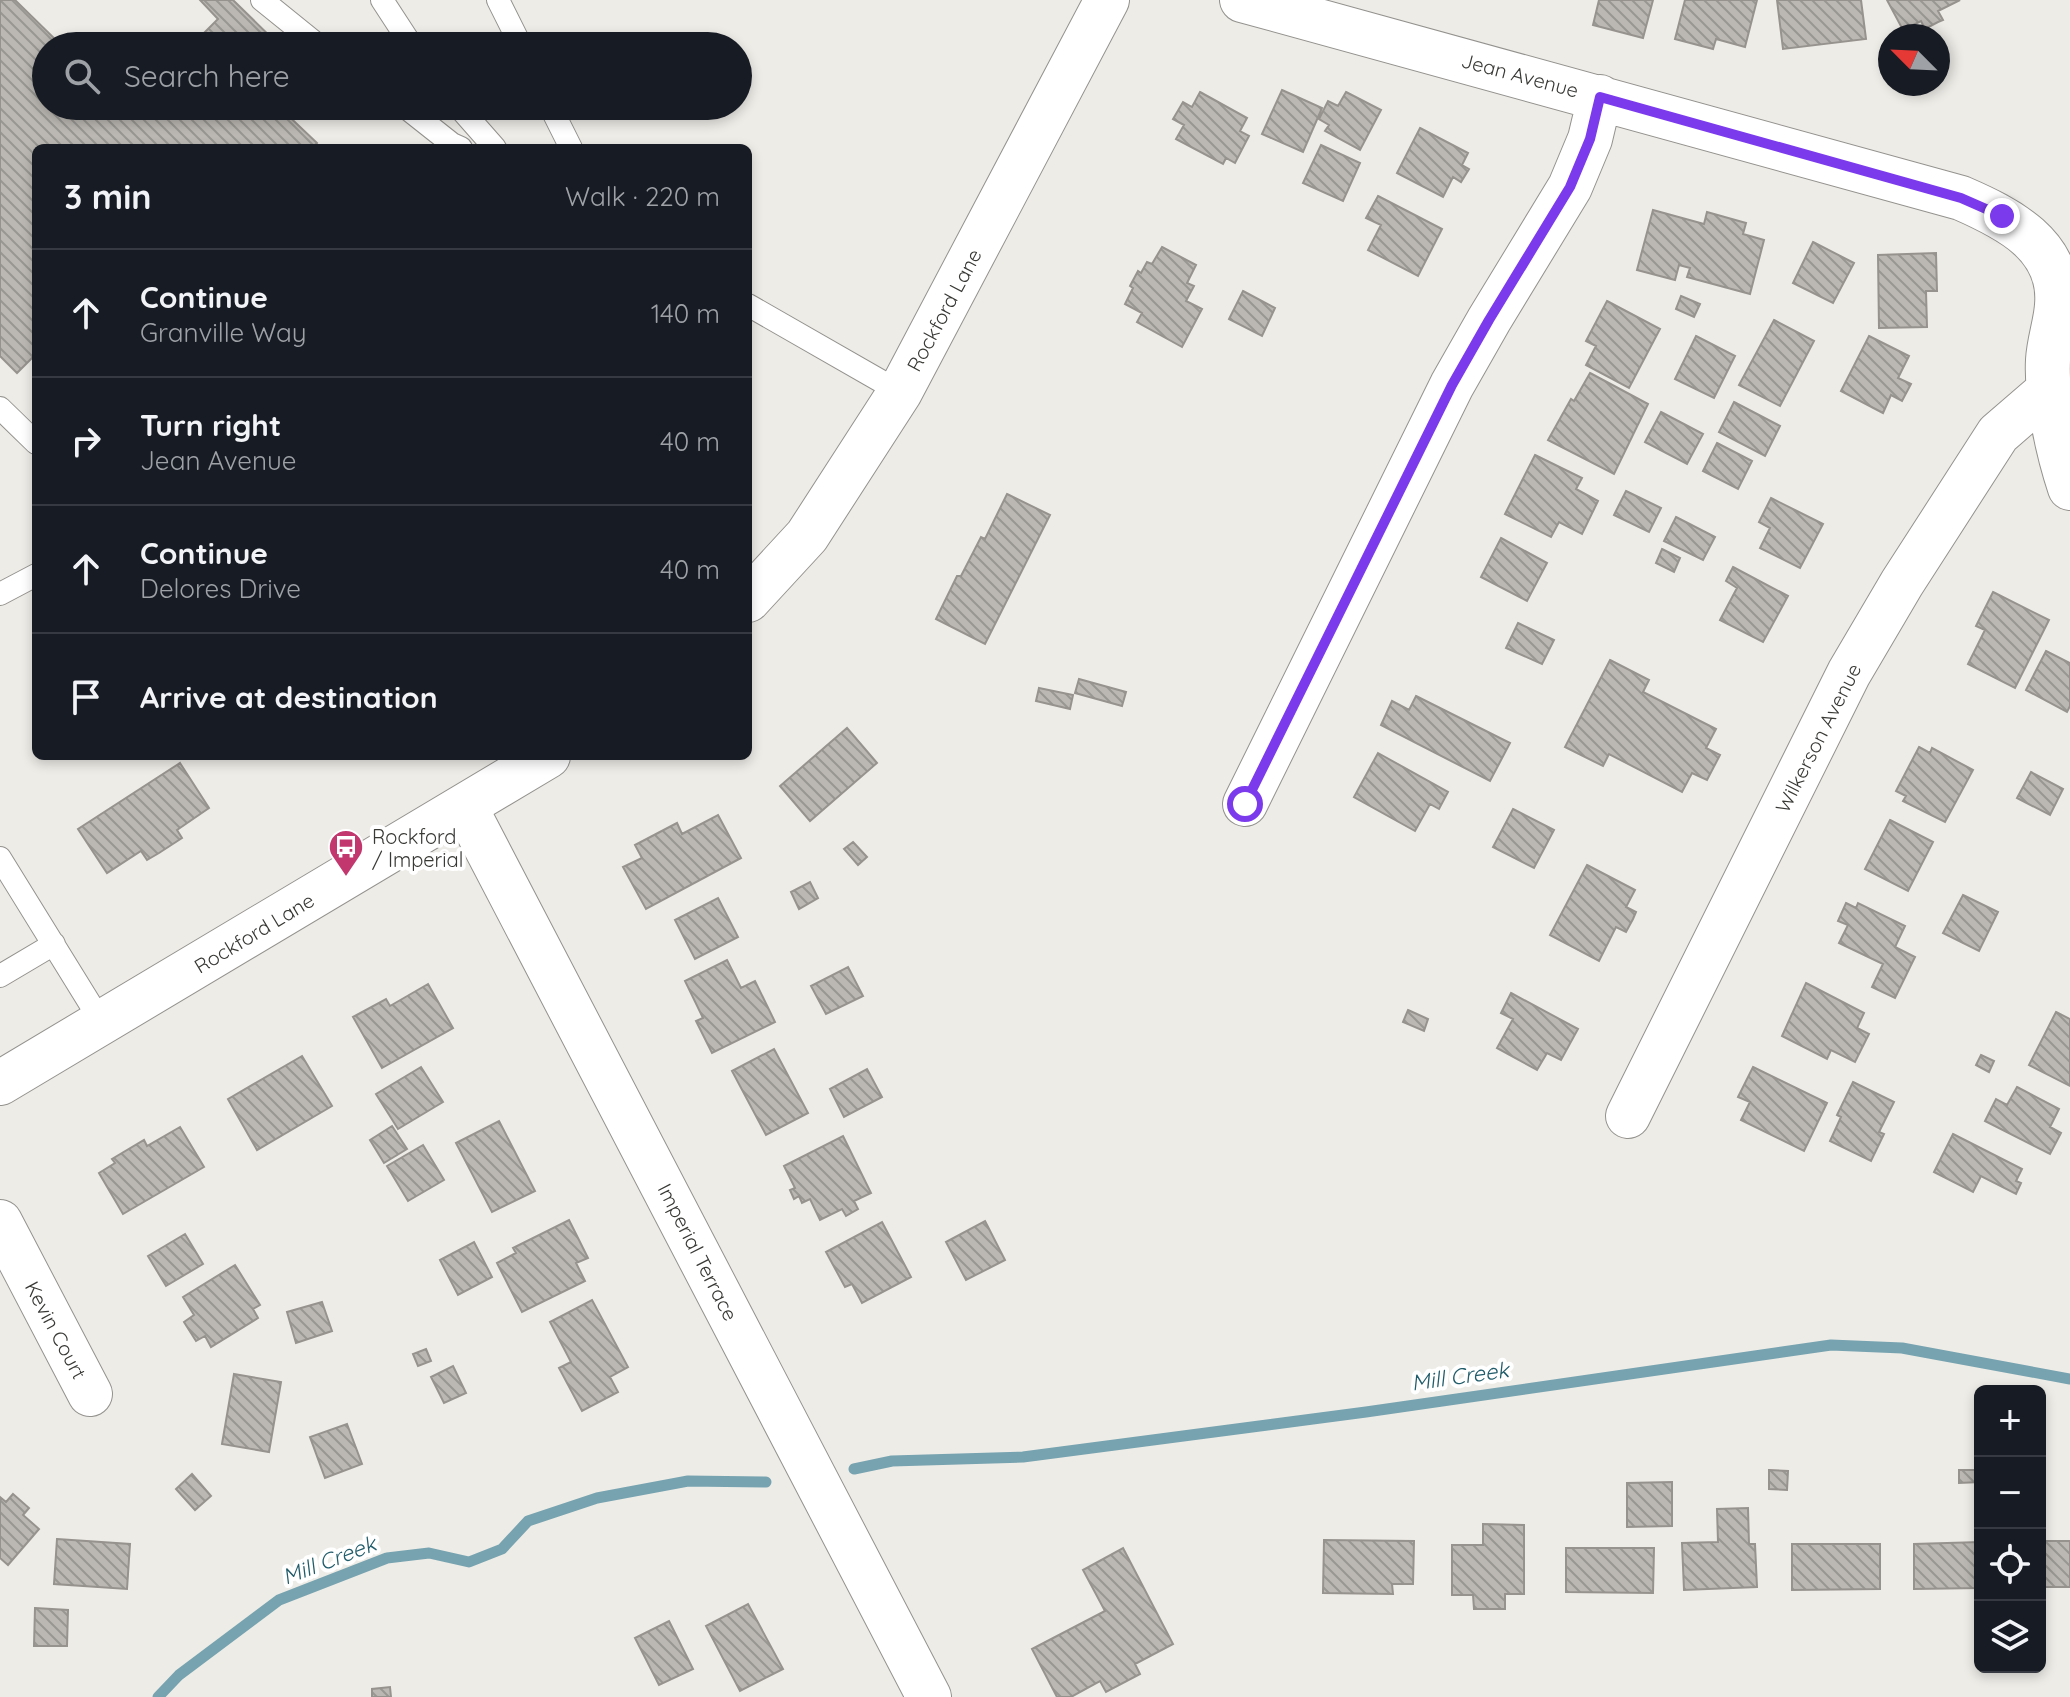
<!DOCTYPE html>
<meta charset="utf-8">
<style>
:root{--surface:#171b24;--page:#20242c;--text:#f1f3f6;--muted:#9ea1a6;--line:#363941}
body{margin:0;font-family:Quicksand,sans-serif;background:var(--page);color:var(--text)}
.controls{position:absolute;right:24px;bottom:24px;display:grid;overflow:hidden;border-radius:12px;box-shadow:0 4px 12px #0003}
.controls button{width:72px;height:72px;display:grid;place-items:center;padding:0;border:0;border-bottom:2px solid var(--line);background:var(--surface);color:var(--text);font:40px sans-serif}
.compass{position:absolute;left:1878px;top:24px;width:72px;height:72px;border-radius:50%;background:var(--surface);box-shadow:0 4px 12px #0003;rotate:294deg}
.stop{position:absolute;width:24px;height:24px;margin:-18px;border:6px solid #7c3aed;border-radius:50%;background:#fff}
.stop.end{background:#7c3aed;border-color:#fff;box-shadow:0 2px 8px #0008}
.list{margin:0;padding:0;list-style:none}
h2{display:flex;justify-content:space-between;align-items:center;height:104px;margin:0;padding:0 32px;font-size:34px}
h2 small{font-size:26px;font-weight:400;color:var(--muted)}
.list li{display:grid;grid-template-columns:52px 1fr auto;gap:24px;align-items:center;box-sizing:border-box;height:128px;padding:0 32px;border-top:2px solid var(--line)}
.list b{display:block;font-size:30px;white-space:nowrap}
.list p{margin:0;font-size:26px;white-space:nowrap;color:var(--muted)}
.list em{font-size:26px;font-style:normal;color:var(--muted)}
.icon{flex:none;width:44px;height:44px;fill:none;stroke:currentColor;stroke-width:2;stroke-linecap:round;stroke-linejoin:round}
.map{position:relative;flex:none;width:2070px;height:1697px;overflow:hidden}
.search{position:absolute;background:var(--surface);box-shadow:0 4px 12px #0003;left:32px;top:32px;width:720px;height:88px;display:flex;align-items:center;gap:20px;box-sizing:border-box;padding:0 28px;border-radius:44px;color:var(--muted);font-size:30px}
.panel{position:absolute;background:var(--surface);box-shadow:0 4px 12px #0003;left:32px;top:144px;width:720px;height:616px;border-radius:12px}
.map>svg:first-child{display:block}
</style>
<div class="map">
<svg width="2070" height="1697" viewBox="0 0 2070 1697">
<defs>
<pattern id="building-back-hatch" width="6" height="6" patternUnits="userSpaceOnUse" patternTransform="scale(2)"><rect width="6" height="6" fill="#bbb8b3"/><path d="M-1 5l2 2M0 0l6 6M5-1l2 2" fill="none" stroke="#999792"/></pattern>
</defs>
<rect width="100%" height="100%" fill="#eeece7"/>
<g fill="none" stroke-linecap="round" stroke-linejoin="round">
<!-- stream -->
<path stroke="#77a3b0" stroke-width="11" d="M 854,1469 L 892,1461 L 1023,1457 L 1366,1412 L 1831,1345 L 1902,1348 L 2070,1379
M 158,1697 L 179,1675 L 279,1600 L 387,1558 L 429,1553 L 469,1562 L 502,1549 L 528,1521 L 597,1498 L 688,1481 L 766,1482"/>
</g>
<!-- building -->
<path fill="url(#building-back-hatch)" stroke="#96928e" stroke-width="2" d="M 0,0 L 15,0 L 62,46 L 46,46 L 46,106 L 124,106 L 128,110 L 133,106 L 278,106 L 317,143 L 312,148 L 36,148 L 36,360 L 33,357 L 17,373 L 0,356 Z
M 200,0 L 233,0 L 280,46 L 191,46 L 218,19 Z
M 1599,0 L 1653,0 L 1643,38 L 1593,25 Z
M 1685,0 L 1757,0 L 1745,47 L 1716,39 L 1713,49 L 1675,39 Z
M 1777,0 L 1861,0 L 1866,39 L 1783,49 Z
M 1887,0 L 1960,0 L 1938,11 L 1943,20 L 1938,22 L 1925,29 L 1921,21 L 1903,30 Z
M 1282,90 L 1322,108 L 1303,152 L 1262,134 Z
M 1200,92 L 1247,118 L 1240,131 L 1249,136 L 1235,163 L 1226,158 L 1223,164 L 1176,139 L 1184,125 L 1173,119 L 1183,102 L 1192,107 Z
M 1346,92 L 1381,110 L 1360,150 L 1325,131 L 1329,125 L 1319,119 L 1328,101 L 1338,106 Z
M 1420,128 L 1468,153 L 1462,165 L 1469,169 L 1461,182 L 1453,177 L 1443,197 L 1397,173 Z
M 1321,145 L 1360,163 L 1343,201 L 1303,183 Z
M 1378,196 L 1442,229 L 1418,276 L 1368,250 L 1381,225 L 1366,218 Z
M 1653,210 L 1704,224 L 1707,212 L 1746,223 L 1743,234 L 1764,240 L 1750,294 L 1687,277 L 1690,268 L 1679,265 L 1675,280 L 1637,270 Z
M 1813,242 L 1854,263 L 1833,303 L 1793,283 Z
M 1162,247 L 1196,265 L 1187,283 L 1194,286 L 1186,301 L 1202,309 L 1182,347 L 1137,322 L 1142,313 L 1125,304 L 1133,288 L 1130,286 L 1138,271 L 1141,273 L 1147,262 L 1152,264 Z
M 1936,253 L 1937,291 L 1926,291 L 1927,327 L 1879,328 L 1878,255 Z
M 1243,291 L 1275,308 L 1262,336 L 1229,319 Z
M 1681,296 L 1700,304 L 1694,317 L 1676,309 Z
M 1607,301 L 1660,329 L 1629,388 L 1586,365 L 1596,346 L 1586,341 Z
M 1774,320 L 1814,341 L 1780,406 L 1739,385 Z
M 1696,336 L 1735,356 L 1714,398 L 1675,379 Z
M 1869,336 L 1909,356 L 1898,378 L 1911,384 L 1902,401 L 1891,395 L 1883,413 L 1841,391 Z
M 1590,373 L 1648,404 L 1614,474 L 1548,440 L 1571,399 L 1574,401 Z
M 1734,402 L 1780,426 L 1765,456 L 1719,432 Z
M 1661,412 L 1703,434 L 1687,464 L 1645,442 Z
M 1717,443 L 1752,461 L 1738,489 L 1703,471 Z
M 1535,455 L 1582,478 L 1576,489 L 1598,501 L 1582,534 L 1559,522 L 1551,537 L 1505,514 Z
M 1626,491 L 1661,508 L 1649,532 L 1614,515 Z
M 1007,494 L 1050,515 L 985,644 L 936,619 L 957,576 L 961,576 L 981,537 L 985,539 Z
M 1771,498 L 1823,524 L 1800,568 L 1760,548 L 1770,528 L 1759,522 Z
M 1676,517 L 1715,537 L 1703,560 L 1664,541 Z
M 1501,538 L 1547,563 L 1527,601 L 1481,577 Z
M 1662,549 L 1680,558 L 1674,572 L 1656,563 Z
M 1733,567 L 1788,596 L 1763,642 L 1720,620 L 1737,588 L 1726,581 Z
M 1993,592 L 2049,620 L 2015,688 L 1968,664 L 1985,630 L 1976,626 Z
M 1518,623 L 1554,640 L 1542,664 L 1506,648 Z
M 2046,651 L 2070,663 L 2070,706 L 2067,712 L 2026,690 Z
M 1610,660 L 1649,680 L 1643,692 L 1716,729 L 1706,748 L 1720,755 L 1707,780 L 1692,773 L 1682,792 L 1609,754 L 1603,766 L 1565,747 Z
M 1079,679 L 1126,692 L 1122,706 L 1075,693 Z
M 1039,688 L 1073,695 L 1070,709 L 1036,701 Z
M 1416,696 L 1510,743 L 1490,781 L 1381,725 L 1392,701 L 1409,710 Z
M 847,728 L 877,763 L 810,821 L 780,786 Z
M 1919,747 L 1930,753 L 1932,748 L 1973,770 L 1945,822 L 1903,801 L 1906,796 L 1896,791 Z
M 1378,753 L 1448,792 L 1439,809 L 1430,804 L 1415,831 L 1354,797 Z
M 180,763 L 209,808 L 177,830 L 182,838 L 159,853 L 147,860 L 141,851 L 107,873 L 78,829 Z
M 2031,772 L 2063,789 L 2050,815 L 2017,798 Z
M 1513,809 L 1554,830 L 1534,868 L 1493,847 Z
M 718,815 L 741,858 L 646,909 L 623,867 L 642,858 L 635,845 L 677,823 L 682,834 Z
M 1890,820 L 1933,842 L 1908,891 L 1865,869 Z
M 853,842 L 867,857 L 858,865 L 844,849 Z
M 1587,865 L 1635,890 L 1626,907 L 1636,912 L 1633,919 L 1626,932 L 1616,927 L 1599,961 L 1550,935 Z
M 810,882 L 818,898 L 799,909 L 791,892 Z
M 1963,895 L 1998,912 L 1979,951 L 1943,933 Z
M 718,898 L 738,937 L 695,959 L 675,920 Z
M 1846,903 L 1856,908 L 1858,903 L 1905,926 L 1895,947 L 1915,957 L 1895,998 L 1872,987 L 1883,964 L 1839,943 L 1848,925 L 1838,921 Z
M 727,960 L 741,988 L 755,981 L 775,1022 L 712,1053 L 696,1021 L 703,1018 L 685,981 Z
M 848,967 L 863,996 L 826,1014 L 811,986 Z
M 1806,983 L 1864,1013 L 1857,1028 L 1869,1034 L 1855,1062 L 1831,1050 L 1827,1059 L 1782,1036 Z
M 428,984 L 453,1028 L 382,1068 L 353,1017 L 386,999 L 390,1006 Z
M 1511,993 L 1578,1029 L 1561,1060 L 1547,1053 L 1537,1070 L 1497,1048 L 1513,1019 L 1501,1013 Z
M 1408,1010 L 1428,1019 L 1424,1031 L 1403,1022 Z
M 2056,1012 L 2070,1019 L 2070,1086 L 2029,1065 Z
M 774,1049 L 808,1113 L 766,1135 L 732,1071 Z
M 1981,1055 L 1994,1061 L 1989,1072 L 1976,1065 Z
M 302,1056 L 332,1106 L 257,1150 L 228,1099 Z
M 421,1067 L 443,1102 L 398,1129 L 376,1094 Z
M 1753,1067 L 1827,1103 L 1804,1151 L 1741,1120 L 1750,1102 L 1738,1097 Z
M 867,1069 L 882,1097 L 844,1117 L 830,1089 Z
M 1853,1082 L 1894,1102 L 1879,1132 L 1884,1134 L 1871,1161 L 1830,1141 L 1841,1117 L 1837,1115 Z
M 2017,1087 L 2059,1109 L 2050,1127 L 2061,1133 L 2050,1154 L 1985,1121 L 1996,1099 L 2007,1105 Z
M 499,1121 L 535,1191 L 492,1212 L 456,1143 Z
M 392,1126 L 407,1149 L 384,1163 L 370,1140 Z
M 180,1127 L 204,1167 L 123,1214 L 99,1173 L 115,1163 L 112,1159 L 144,1140 L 147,1146 Z
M 1953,1134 L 2022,1169 L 2016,1181 L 2021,1183 L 2016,1194 L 1981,1176 L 1973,1192 L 1934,1172 Z
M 843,1136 L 871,1193 L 854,1201 L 858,1209 L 846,1216 L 842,1209 L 820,1220 L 810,1199 L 802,1203 L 799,1196 L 794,1199 L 790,1190 L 795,1188 L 784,1166 Z
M 423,1145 L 444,1180 L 408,1201 L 387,1166 Z
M 569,1220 L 588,1258 L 576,1263 L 585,1281 L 522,1312 L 497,1263 L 516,1253 L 513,1248 Z
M 985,1221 L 1005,1260 L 966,1280 L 946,1242 Z
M 882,1222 L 911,1277 L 862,1303 L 852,1284 L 845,1287 L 826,1252 Z
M 185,1234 L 203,1264 L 166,1286 L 148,1256 Z
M 474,1242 L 492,1277 L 458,1295 L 440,1260 Z
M 235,1265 L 260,1305 L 253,1309 L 258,1318 L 211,1347 L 205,1336 L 196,1341 L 184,1322 L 194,1315 L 183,1297 Z
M 592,1300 L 628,1367 L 610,1377 L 618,1392 L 582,1411 L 559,1368 L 571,1362 L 550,1322 Z
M 322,1302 L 332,1331 L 296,1343 L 287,1312 Z
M 426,1349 L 431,1361 L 418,1366 L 413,1354 Z
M 453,1366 L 466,1393 L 444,1403 L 431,1377 Z
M 234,1374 L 281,1382 L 269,1452 L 222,1444 Z
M 347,1424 L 362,1464 L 325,1478 L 310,1437 Z
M 1769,1470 L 1788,1471 L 1787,1490 L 1769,1489 Z
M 1959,1470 L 1980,1470 L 1980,1482 L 1959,1483 Z
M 192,1474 L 211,1496 L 195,1510 L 176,1489 Z
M 1672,1482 L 1672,1526 L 1627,1527 L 1627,1483 Z
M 13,1494 L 29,1508 L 23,1515 L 39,1529 L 8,1565 L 0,1558 L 0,1497 L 6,1502 Z
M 1748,1508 L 1749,1544 L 1755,1544 L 1757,1587 L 1684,1590 L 1682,1543 L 1718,1542 L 1717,1509 Z
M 1483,1524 L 1524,1525 L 1524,1594 L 1505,1594 L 1505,1609 L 1474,1609 L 1473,1595 L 1452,1595 L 1452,1545 L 1483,1545 Z
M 57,1539 L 130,1544 L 127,1589 L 54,1584 Z
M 1324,1540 L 1414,1541 L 1413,1584 L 1392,1584 L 1393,1594 L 1323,1593 Z
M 2040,1541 L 2070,1541 L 2070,1587 L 2040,1587 Z
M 1980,1542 L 1980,1588 L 1914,1589 L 1914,1544 Z
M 1792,1544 L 1880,1544 L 1880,1589 L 1792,1590 Z
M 1123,1548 L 1173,1644 L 1135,1664 L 1140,1674 L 1106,1692 L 1100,1681 L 1071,1697 L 1057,1697 L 1032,1649 L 1105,1611 L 1083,1570 Z
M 1566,1548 L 1654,1548 L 1653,1593 L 1566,1592 Z
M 748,1604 L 783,1669 L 740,1691 L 706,1626 Z
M 35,1608 L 68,1610 L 67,1646 L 34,1646 Z
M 669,1621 L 693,1669 L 659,1685 L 635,1638 Z
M 390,1687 L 391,1697 L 372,1697 L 372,1689 Z"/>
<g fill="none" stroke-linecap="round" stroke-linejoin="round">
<defs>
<path id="lane" d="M 262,0 L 319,46
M 382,0 L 412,46
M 498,0 L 521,46
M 404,106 L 452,144 L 461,148
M 458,106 L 495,148
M 550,106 L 571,148
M 748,305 L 900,392
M 0,408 L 36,443
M 0,594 L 36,575
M 0,858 L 102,1023
M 0,976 L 54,944"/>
<path id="street" d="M 1242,0 L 1961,198 C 2007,218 2062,245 2057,305 C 2056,323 2049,341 2048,360 C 2046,398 2058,452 2070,488
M 1245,804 L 1452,385 L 1489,320 L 1570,187 L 1590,139 L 1600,97
M 465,807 L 929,1697
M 1628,1116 L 1849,673 L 1902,583 L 1998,434 L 2050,389
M 0,1222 L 90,1394"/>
<path id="secondary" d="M 748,600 L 807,536 L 900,392 L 1107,0
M 0,1083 L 548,756"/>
</defs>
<!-- lane casing -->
<use href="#lane" stroke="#94928e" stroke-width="24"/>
<!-- street casing -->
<use href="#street" stroke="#94928e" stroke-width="46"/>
<!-- secondary casing -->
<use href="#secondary" stroke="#94928e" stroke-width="46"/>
<!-- lane -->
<use href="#lane" stroke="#fff" stroke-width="22"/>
<!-- street -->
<use href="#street" stroke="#fff" stroke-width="44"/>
<!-- secondary -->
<use href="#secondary" stroke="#fff" stroke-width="44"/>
</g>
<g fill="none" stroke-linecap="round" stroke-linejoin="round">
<!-- route -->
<path stroke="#7c3aed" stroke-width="10" d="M 1245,804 L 1452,385 L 1489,320 L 1570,187 L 1590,139 L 1600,97 L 1961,198 L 2002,216"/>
</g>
<!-- icons -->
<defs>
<symbol id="bus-pin" viewBox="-11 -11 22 30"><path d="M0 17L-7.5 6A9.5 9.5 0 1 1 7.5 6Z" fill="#c2376e" stroke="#fff"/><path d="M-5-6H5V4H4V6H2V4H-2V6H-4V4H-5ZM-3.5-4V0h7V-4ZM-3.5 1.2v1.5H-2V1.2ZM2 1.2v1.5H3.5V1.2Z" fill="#fff"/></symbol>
</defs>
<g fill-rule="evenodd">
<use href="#bus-pin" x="326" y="827" width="40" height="54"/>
</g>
<g text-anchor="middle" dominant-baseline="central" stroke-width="8" stroke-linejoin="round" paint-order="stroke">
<!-- street labels -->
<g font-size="20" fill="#383835" stroke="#fff">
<text transform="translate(1520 75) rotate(15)">Jean Avenue</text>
<text transform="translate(944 310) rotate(-62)">Rockford Lane</text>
<text transform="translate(1818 738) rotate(-63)">Wilkerson Avenue</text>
<text transform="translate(254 933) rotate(-31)">Rockford Lane</text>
<text transform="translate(698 1252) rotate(63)">Imperial Terrace</text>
<text transform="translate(56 1330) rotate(62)">Kevin Court</text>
</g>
<!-- poi labels -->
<g font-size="20" fill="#383835" stroke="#fff" text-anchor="start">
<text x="372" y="836">Rockford<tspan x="372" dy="23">/ Imperial</tspan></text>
</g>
<!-- water labels -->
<g font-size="22" font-style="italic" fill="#215c6b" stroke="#fff">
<text transform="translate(1460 1376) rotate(-8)">Mill Creek</text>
<text transform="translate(329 1560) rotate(-21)">Mill Creek</text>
</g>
</g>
</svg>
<div class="controls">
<button>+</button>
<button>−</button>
<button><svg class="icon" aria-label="locate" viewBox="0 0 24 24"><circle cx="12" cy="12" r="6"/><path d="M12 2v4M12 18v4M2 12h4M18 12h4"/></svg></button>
<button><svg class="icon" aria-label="layers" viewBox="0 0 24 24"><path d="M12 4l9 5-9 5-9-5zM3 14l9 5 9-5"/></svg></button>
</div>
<svg class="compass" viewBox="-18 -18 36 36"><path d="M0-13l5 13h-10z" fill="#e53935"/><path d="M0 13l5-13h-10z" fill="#9ea1a6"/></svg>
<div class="stop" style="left:1245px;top:804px"></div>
<div class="stop end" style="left:2002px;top:216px"></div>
<div class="search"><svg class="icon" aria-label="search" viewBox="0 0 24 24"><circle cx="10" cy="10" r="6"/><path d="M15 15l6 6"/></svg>Search here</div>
<section class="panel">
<h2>3 min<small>Walk · 220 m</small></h2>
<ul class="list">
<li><svg class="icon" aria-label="ahead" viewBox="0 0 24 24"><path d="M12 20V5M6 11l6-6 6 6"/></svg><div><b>Continue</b><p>Granville Way</p></div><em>140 m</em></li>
<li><svg class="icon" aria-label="right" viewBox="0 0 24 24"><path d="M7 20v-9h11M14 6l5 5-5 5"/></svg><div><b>Turn right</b><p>Jean Avenue</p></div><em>40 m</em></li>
<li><svg class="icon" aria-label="ahead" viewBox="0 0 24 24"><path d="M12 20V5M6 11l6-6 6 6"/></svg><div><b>Continue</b><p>Delores Drive</p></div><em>40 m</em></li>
<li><svg class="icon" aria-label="arrive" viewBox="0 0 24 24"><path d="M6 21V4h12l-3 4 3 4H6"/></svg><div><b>Arrive at destination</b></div></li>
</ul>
</section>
</div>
